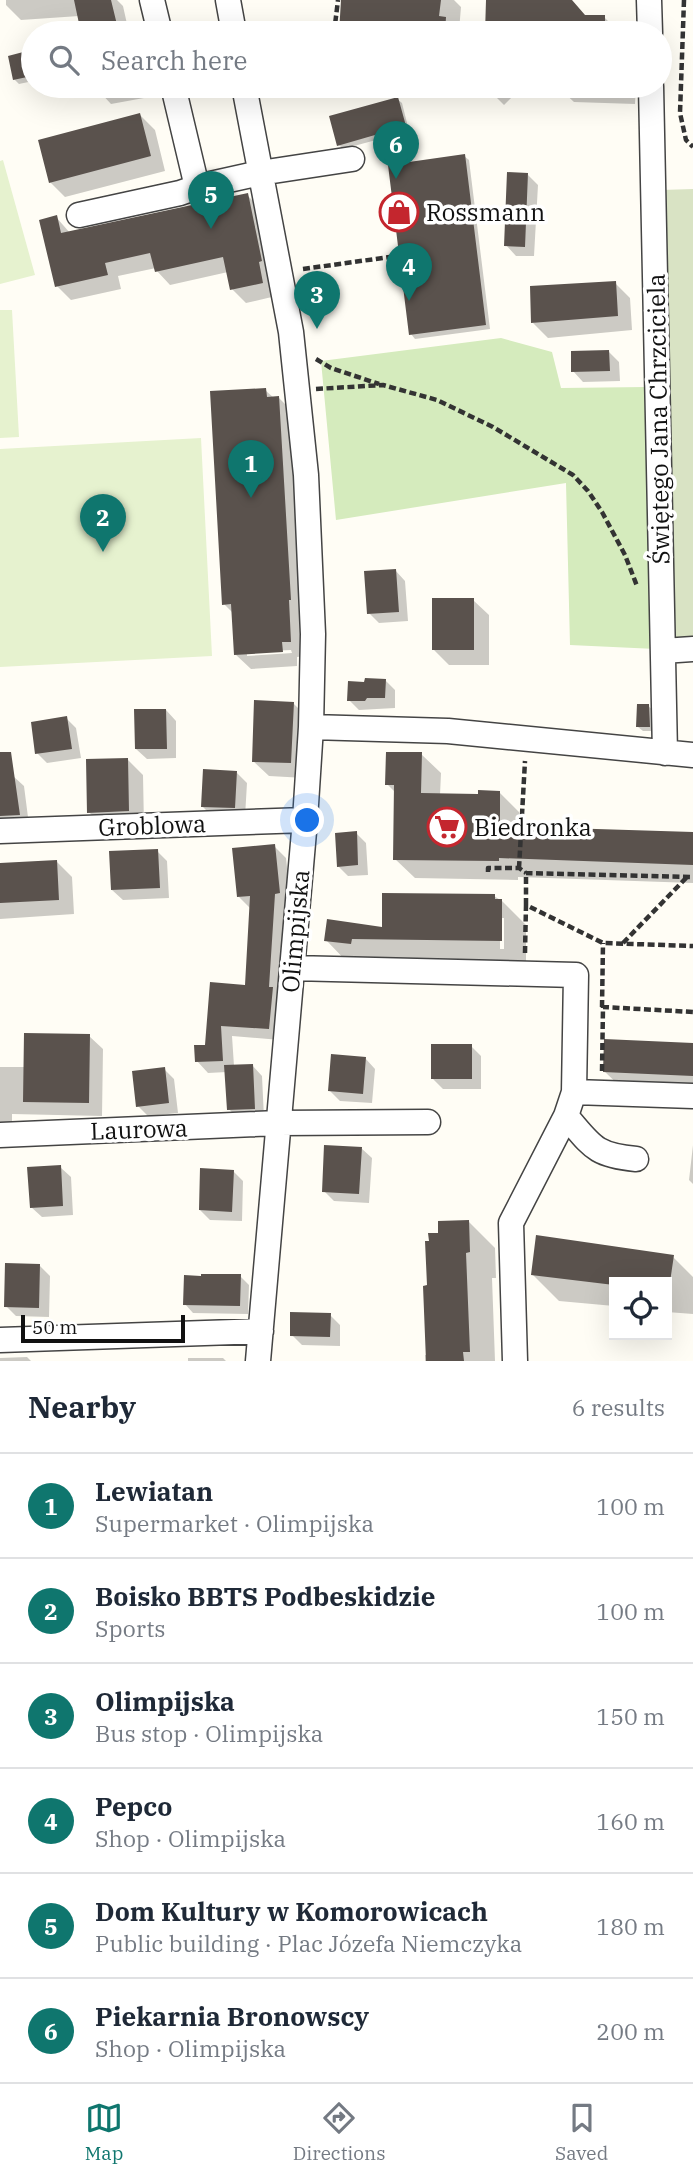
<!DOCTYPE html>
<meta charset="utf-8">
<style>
:root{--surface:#fff;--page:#f2f2f3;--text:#1f2937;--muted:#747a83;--line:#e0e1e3;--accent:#0f766e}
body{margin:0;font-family:"IBM Plex Serif",serif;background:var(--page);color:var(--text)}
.controls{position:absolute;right:21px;bottom:21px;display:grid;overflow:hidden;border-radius:0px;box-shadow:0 7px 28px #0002}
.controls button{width:63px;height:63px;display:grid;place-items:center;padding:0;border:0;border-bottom:2px solid var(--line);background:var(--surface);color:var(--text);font:35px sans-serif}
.scale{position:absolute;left:21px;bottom:18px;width:164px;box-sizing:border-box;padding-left:7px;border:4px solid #111;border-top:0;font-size:19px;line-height:24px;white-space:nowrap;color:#111;-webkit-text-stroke:5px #fff;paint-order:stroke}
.you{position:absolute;left:308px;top:821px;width:24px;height:24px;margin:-18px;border:5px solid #fff;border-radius:50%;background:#1a73e8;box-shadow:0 0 0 10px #1a73e833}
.badge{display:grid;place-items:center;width:46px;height:46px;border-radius:50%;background:var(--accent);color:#fff;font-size:23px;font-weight:700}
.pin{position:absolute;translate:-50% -58px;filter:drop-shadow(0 2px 4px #0008)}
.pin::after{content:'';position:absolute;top:37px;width:24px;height:21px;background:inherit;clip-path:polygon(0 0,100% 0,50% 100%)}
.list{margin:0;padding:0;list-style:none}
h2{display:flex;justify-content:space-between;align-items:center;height:91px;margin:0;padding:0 28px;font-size:30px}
h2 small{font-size:23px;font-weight:400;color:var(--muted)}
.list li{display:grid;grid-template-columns:46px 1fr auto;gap:21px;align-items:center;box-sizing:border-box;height:105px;padding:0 28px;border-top:2px solid var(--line)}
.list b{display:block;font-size:26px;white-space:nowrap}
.list p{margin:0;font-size:23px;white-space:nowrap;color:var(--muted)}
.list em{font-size:23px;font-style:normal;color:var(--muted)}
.icon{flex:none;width:38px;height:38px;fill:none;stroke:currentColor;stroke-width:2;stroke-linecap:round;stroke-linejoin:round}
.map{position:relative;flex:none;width:693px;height:1361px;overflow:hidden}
.search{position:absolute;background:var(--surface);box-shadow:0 7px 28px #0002;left:21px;right:21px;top:21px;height:77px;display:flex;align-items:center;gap:18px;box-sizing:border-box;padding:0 24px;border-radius:38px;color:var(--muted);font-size:26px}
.sheet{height:721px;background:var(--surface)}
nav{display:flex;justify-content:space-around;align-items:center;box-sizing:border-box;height:98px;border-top:2px solid var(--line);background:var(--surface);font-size:19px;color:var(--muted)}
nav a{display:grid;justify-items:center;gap:4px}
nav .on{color:var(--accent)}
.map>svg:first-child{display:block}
</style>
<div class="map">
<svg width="693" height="1361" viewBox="0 0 693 1361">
<rect width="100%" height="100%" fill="#fffdf5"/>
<!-- green -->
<path fill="#d5ebbd" d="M 501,338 L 552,352 L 561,388 L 646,387 L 656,649 L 570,645 L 566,483 L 336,520 L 321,361 Z"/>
<!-- cemetery -->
<path fill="#d9e3c4" d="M 693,189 L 693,642 L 669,644 L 661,190 Z"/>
<!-- pitch -->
<path fill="#e6f2cf" d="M 3,160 L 35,275 L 0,284 L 0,161 Z
M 0,310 L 12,310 L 19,437 L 0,438 Z
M 201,438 L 212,656 L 0,667 L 0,449 Z"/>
<!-- shadow -->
<path fill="#0003" fill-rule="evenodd" d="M 6,0 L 117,0 L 123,6 L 129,33 L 83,33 L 79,16 L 21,20 L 6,5 Z
M 343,0 L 454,0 L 461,7 L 459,31 L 460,33 L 340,33 Z
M 487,0 L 569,0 L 586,17 L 604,17 L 611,24 L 617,24 L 627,33 L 486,33 Z
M 26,53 L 31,58 L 33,81 L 19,84 L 14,79 Z
M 96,86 L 141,86 L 144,98 L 111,104 L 97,89 Z
M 429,86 L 461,86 L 460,92 L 432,89 Z
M 485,86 L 636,86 L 635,104 L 574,102 L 562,91 L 521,88 L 504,105 Z
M 397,99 L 402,103 L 409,131 L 343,149 L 339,145 Z
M 140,115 L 155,130 L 165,171 L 65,197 L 50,182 Z
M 464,156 L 469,160 L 490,329 L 415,339 L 411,334 Z
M 528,175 L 538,185 L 534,256 L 516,256 L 506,245 Z
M 247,195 L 261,209 L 276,296 L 246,303 L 232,289 L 228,272 L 170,285 L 157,271 L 156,268 L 118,276 L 121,289 L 71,300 L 57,286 L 56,217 L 70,233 Z
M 615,283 L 630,298 L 632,330 L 548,338 L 533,323 Z
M 609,352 L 619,362 L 620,381 L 583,382 L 573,371 Z
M 265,390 L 274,398 L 279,398 L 294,413 L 305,656 L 297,657 L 297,666 L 251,669 L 235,654 L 233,613 L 224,604 ZM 291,650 L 292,653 L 247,656 L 247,652 Z
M 395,570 L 405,581 L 408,621 L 379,623 L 369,613 Z
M 473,600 L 489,615 L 489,665 L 449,665 L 434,650 Z
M 385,680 L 395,690 L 395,708 L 359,710 L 349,700 Z
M 293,703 L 308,718 L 305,778 L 269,776 L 253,761 Z
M 648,706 L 653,710 L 654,731 L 643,731 L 638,727 Z
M 166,710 L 176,721 L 176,758 L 147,759 L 136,749 Z
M 66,718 L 76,728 L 81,758 L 47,763 L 37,753 Z
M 421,754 L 441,773 L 440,795 L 480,796 L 499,792 L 519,812 L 519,828 L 693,834 L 693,883 L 518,877 L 518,880 L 415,878 L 395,859 L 396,793 L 387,784 Z
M 128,760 L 143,775 L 144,826 L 104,827 L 89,812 Z
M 237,773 L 247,783 L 245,817 L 213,817 L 202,806 Z
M 13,776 L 24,786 L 29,825 L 0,829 L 0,778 Z
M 356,833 L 366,843 L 368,875 L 348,876 L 338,866 Z
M 274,846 L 286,858 L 291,904 L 280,1040 L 232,1036 L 234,1066 L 252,1065 L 262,1076 L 264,1118 L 239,1120 L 229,1109 L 227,1072 L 208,1073 L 197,1061 L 246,987 L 251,909 L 239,897 Z
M 157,851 L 167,861 L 169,898 L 123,900 L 112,890 Z
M 56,861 L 72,877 L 74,914 L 0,919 L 0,865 Z
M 494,896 L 502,901 L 526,925 L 526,965 L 350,965 L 326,940 L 383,929 ZM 500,918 L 504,918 L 504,949 L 500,949 Z
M 89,1036 L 103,1049 L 102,1116 L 12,1114 L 12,1126 L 0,1126 L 0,1067 L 26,1067 Z
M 693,1044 L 693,1100 L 631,1097 L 604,1071 Z
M 471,1046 L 481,1056 L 481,1089 L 443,1089 L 433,1079 Z
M 365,1058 L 375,1069 L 372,1103 L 340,1101 L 330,1091 Z
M 164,1069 L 174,1079 L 178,1113 L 148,1116 L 138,1106 Z
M 693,1145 L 693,1184 L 689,1180 Z
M 361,1148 L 372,1158 L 369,1203 L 334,1201 L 324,1191 Z
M 60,1167 L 71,1177 L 73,1215 L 42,1217 L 31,1207 Z
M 233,1171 L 243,1181 L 242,1221 L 210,1220 L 200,1210 Z
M 468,1221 L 495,1248 L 496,1278 L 492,1278 L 495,1361 L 425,1361 L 425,1355 L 427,1355 L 429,1287 L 440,1234 Z
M 673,1257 L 693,1277 L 693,1314 L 667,1312 L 667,1282 L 614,1282 L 614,1306 L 559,1301 L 533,1275 Z
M 40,1266 L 50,1276 L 49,1317 L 16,1316 L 6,1306 Z
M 240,1276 L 249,1285 L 248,1314 L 193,1313 L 185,1304 Z
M 330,1315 L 340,1325 L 340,1346 L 302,1345 L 292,1335 Z
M 27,1357 L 31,1361 L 0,1361 L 0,1358 Z
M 188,1358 L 223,1358 L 226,1361 L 188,1361 Z"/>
<!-- building -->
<path fill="#5a524d" d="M 74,0 L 111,0 L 119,33 L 81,33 Z
M 341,0 L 441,0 L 439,16 L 446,17 L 445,33 L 339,33 Z
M 486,0 L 572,0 L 585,15 L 605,15 L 605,33 L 485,33 Z
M 27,51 L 32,76 L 13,80 L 8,56 Z
M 398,97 L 406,126 L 337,146 L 329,116 Z
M 140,113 L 151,156 L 49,183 L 38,140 Z
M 465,154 L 486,325 L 409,335 L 388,165 Z
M 507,172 L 528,173 L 525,247 L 504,246 Z
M 248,193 L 262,261 L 259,262 L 263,283 L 230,290 L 223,257 L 155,272 L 150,253 L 105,263 L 108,275 L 55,287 L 39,220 L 57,215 L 61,233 Z
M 616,281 L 618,316 L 531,323 L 530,286 Z
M 609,350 L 610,371 L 571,372 L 571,351 Z
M 266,388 L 267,397 L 279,396 L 291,600 L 289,600 L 291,642 L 282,642 L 283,652 L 234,655 L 231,604 L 222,605 L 210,391 Z
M 396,569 L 399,612 L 367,614 L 364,571 Z
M 432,598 L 474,598 L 474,650 L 432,650 Z
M 365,678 L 386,679 L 385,698 L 367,698 L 365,701 L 347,701 L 348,681 L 364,682 Z
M 254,700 L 294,702 L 291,763 L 252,762 Z
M 637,704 L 649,704 L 650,727 L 636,727 Z
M 134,709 L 166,709 L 167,749 L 135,749 Z
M 67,716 L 72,749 L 35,754 L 31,722 Z
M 0,752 L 11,752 L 20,815 L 0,816 Z
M 386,752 L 422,752 L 421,793 L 478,794 L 478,790 L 500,791 L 500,826 L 693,832 L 693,865 L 499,858 L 499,861 L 393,860 L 394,785 L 385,785 Z
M 128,758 L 129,811 L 87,813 L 86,759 Z
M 203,769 L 237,771 L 235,808 L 201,807 Z
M 357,831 L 358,865 L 337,867 L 335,833 Z
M 275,844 L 280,893 L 275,894 L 269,987 L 273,987 L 269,1029 L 221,1026 L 223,1061 L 195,1062 L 194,1045 L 205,1045 L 210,982 L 245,985 L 250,896 L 237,897 L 232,848 Z
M 158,849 L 160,888 L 111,890 L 109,851 Z
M 57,860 L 59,900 L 0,903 L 0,863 Z
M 382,893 L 495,894 L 495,899 L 502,899 L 502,941 L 352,939 L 351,944 L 324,941 L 327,919 L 382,927 Z
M 24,1033 L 90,1034 L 89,1103 L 23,1102 Z
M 604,1039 L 693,1043 L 693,1076 L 603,1072 Z
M 431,1044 L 472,1044 L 472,1079 L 431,1079 Z
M 331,1054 L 366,1057 L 363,1094 L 328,1091 Z
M 253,1064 L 255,1109 L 227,1110 L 224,1065 Z
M 165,1067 L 169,1103 L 136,1107 L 132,1071 Z
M 324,1145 L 362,1147 L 359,1194 L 322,1192 Z
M 61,1165 L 63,1206 L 30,1208 L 27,1167 Z
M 200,1168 L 234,1170 L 232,1212 L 199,1210 Z
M 469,1220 L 470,1252 L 466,1253 L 470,1352 L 463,1352 L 464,1361 L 426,1361 L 423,1286 L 427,1285 L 425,1241 L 429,1241 L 428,1233 L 438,1233 L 438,1221 Z
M 536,1235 L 674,1255 L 670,1282 L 614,1282 L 614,1285 L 531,1275 Z
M 5,1263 L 40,1264 L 39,1308 L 4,1307 Z
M 201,1274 L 241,1274 L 240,1306 L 183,1305 L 184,1275 L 201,1276 Z
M 290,1312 L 331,1313 L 330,1337 L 290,1336 Z"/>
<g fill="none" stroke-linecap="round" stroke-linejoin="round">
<defs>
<path id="minor" d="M 152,0 L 160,33
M 228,0 L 234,33
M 649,0 L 650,33
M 173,86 L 197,187 L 260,173 L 352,159
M 244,86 L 291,332 L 306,475 L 313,634 L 311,727 L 305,820 L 258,1361
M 651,86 L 665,753
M 79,215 L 180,193 L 197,187
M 663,651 L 693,649
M 311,727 L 448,731 L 693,755
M 0,831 L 305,820
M 292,968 L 576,975 L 574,1092 L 566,1116 L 511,1223 L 515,1361
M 574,1092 L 693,1096
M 566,1116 C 592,1146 594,1155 636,1159
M 0,1135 L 279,1123 L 428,1122
M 0,1340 L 261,1331"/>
</defs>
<!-- minor casing -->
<use href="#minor" stroke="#444" stroke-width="27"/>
<!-- path -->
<path stroke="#333" stroke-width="4.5" stroke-dasharray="7 3.5" stroke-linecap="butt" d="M 684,0 L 680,113 L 686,140 L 693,147
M 334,33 L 338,0
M 303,269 L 397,256
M 316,359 L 331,368 L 379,384
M 316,389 L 383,385 L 437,400 L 493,427 L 573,475 L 588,491 L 602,512 L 625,555 L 637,586
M 519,868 L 525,761
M 488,872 L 488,868 L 519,868 L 526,873
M 526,905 L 526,873 L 693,877
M 623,943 L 687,877
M 525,953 L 526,905 L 603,943 L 693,946
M 602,1007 L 603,943
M 602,1071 L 603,1007 L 693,1012"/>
<!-- minor -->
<use href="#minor" stroke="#fff" stroke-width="24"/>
</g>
<!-- icons -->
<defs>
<symbol id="shop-ring" viewBox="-11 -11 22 22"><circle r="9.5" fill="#fff" stroke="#c4262e" stroke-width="1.5"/><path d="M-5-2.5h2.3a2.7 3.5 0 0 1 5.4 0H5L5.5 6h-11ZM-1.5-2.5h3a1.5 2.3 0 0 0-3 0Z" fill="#c4262e"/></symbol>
<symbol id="supermarket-ring" viewBox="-11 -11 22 22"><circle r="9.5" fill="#fff" stroke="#c4262e" stroke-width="1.5"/><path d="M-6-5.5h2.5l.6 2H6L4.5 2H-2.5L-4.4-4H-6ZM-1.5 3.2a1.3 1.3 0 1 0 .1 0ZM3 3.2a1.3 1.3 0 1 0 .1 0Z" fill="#c4262e"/></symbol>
</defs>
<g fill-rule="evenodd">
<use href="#shop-ring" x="377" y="190" width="44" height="44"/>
<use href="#supermarket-ring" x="425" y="805" width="44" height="44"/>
</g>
<g text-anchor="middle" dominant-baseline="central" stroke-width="7" stroke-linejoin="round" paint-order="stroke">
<!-- poi labels -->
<g font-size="24" fill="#111" stroke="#fff" text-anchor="start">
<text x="426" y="212">Rossmann</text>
<text x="474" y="827">Biedronka</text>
</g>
<!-- street labels -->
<g font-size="24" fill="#111" stroke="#fff">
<text transform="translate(658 419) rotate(-91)">Świętego Jana Chrzciciela</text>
<text transform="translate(152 825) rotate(-2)">Groblowa</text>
<text transform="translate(295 931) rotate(-85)">Olimpijska</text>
<text transform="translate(139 1129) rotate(-2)">Laurowa</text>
</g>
</g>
</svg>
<div class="controls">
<button><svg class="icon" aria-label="locate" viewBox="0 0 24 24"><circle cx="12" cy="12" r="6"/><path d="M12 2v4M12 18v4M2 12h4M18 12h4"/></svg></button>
</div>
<div class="scale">50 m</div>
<div class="you"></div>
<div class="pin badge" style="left:251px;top:498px">1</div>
<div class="pin badge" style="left:103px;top:552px">2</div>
<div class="pin badge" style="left:317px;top:329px">3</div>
<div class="pin badge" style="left:409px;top:301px">4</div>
<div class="pin badge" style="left:211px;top:229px">5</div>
<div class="pin badge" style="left:396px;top:179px">6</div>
<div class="search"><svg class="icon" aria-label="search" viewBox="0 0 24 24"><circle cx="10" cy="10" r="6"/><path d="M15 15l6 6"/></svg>Search here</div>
</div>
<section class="sheet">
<h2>Nearby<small>6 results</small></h2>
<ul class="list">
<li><span class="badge">1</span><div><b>Lewiatan</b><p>Supermarket · Olimpijska</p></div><em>100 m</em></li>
<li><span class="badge">2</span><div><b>Boisko BBTS Podbeskidzie</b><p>Sports</p></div><em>100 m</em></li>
<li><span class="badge">3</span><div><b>Olimpijska</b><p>Bus stop · Olimpijska</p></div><em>150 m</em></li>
<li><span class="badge">4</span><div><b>Pepco</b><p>Shop · Olimpijska</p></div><em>160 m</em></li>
<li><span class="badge">5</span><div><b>Dom Kultury w Komorowicach</b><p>Public building · Plac Józefa Niemczyka</p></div><em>180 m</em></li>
<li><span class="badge">6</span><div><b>Piekarnia Bronowscy</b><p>Shop · Olimpijska</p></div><em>200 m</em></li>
</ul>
</section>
<nav>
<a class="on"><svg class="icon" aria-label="map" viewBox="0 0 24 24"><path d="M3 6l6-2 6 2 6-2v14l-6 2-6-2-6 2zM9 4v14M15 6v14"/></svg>Map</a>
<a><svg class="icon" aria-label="directions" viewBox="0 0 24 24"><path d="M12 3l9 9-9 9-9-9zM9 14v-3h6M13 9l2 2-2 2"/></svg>Directions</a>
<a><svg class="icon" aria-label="saved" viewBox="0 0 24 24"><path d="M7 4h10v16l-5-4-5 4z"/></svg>Saved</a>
</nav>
